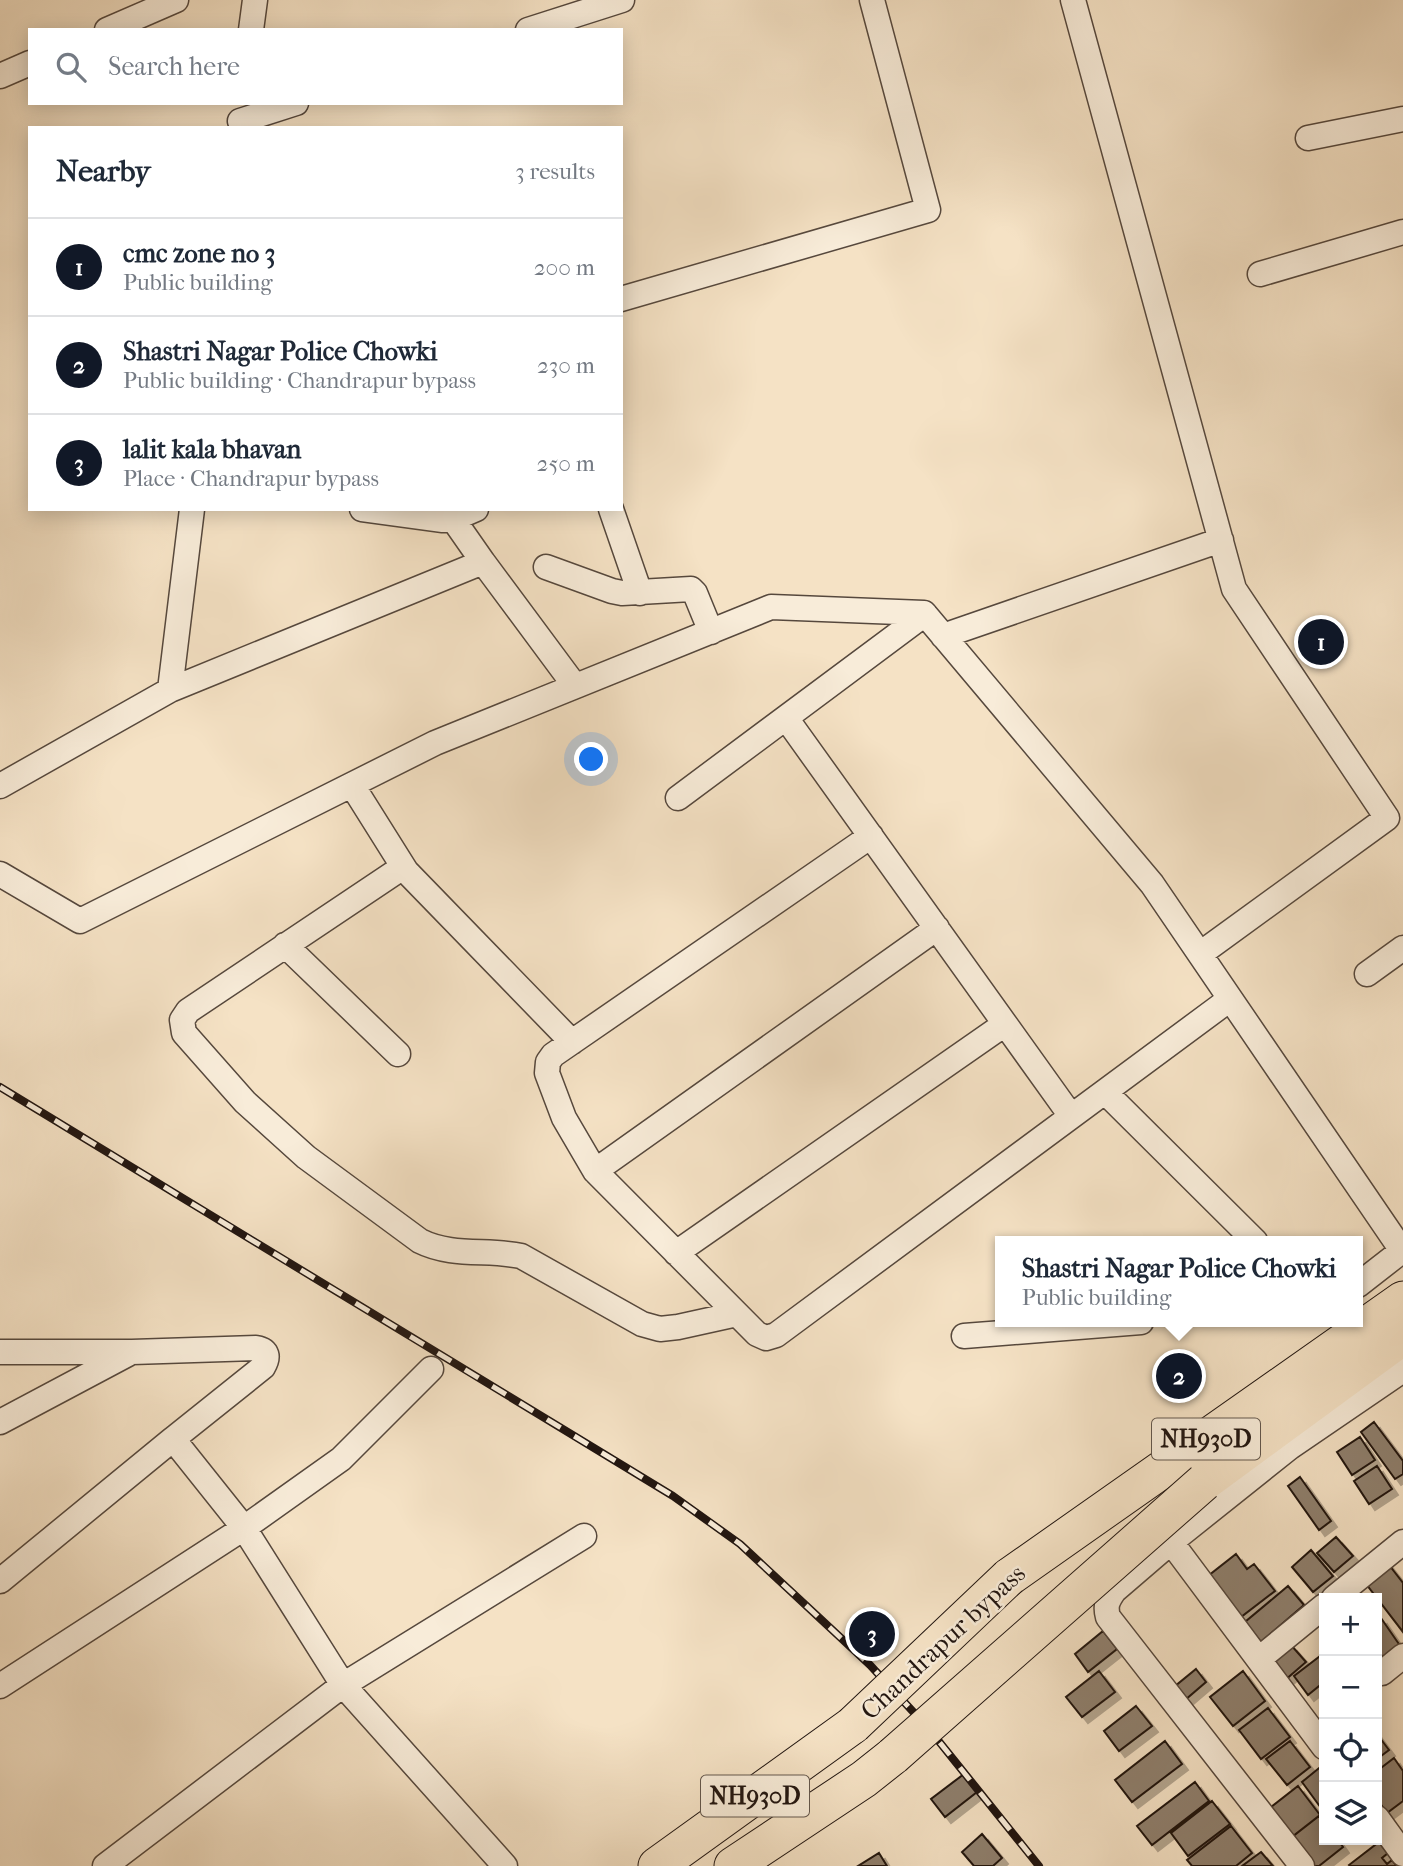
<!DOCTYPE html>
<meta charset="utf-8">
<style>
:root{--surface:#fff;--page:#f2f2f3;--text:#1f2937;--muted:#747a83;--line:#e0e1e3;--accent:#111827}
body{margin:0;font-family:"IM FELL French Canon",serif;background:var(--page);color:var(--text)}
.controls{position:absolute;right:21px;bottom:21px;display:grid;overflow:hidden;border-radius:0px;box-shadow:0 4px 18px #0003}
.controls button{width:63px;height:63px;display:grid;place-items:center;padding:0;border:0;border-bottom:2px solid var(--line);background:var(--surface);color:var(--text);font:35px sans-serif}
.you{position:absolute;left:592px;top:760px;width:24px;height:24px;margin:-18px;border:5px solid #fff;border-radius:50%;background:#1a73e8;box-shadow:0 0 0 10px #1a73e833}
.badge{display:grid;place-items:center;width:46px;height:46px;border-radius:50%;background:var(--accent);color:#fff;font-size:23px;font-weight:700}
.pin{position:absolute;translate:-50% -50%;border:4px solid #fff;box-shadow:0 2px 7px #0006}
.popup{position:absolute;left:995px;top:1236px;width:368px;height:91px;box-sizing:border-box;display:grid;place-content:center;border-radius:0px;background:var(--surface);filter:drop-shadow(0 2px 5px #0005);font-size:23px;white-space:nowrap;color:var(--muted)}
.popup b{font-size:26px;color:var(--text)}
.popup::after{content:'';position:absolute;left:50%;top:100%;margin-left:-14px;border:14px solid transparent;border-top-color:var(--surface)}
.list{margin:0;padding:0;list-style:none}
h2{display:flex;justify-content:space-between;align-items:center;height:91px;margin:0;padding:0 28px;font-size:30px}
h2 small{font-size:23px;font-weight:400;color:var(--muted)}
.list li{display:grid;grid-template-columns:46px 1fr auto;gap:21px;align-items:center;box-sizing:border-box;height:98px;padding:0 28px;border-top:2px solid var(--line)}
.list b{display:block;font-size:26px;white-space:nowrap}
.list p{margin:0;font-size:23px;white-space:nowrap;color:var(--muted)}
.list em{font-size:23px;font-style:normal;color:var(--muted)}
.icon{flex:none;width:38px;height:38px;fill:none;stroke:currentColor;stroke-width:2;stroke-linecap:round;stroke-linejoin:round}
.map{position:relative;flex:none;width:1403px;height:1866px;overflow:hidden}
.search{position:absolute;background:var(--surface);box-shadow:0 4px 18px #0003;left:28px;top:28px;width:595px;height:77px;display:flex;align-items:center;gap:18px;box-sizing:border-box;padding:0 24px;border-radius:0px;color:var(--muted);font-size:26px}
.panel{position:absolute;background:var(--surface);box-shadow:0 4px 18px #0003;left:28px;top:126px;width:595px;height:385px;border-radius:0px}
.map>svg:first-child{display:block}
</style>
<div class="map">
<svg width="1403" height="1866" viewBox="0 0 1403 1866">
<defs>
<filter id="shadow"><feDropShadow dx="6" dy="6" stdDeviation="0" flood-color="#0004"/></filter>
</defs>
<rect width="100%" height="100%" fill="#f5e2c5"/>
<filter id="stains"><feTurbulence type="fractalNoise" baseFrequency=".00286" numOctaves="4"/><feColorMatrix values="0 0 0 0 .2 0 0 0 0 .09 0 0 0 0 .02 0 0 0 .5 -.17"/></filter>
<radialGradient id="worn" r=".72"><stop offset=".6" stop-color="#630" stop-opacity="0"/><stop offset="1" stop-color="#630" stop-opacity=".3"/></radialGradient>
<!-- building -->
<path fill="#8f806e" stroke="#211510" stroke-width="2" filter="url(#shadow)" d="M 1374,1422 L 1403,1461 L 1403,1474 L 1395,1479 L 1361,1432 Z
M 1360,1437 L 1375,1460 L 1352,1475 L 1337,1452 Z
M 1377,1466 L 1392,1489 L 1369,1504 L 1354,1481 Z
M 1300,1477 L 1331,1521 L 1319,1530 L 1288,1486 Z
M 1336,1537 L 1353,1556 L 1334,1572 L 1317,1553 Z
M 1311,1550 L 1333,1576 L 1313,1592 L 1292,1567 Z
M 1236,1554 L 1247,1569 L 1254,1564 L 1275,1591 L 1241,1617 L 1208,1576 Z
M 1386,1561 L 1403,1583 L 1403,1632 L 1363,1580 Z
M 1288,1586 L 1304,1605 L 1261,1642 L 1245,1622 Z
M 1381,1618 L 1403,1650 L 1387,1663 L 1377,1649 L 1377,1621 Z
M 1103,1631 L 1117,1649 L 1088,1672 L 1075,1654 Z
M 1291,1645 L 1306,1662 L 1284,1681 L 1269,1665 Z
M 1324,1653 L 1324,1682 L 1308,1695 L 1294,1676 Z
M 1196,1669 L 1206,1682 L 1185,1700 L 1174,1687 Z
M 1099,1671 L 1115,1692 L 1082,1717 L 1066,1697 Z
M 1243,1671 L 1265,1701 L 1233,1726 L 1210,1697 Z
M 1136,1706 L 1152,1726 L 1119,1751 L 1104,1731 Z
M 1268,1708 L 1290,1737 L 1261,1759 L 1239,1730 Z
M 1377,1734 L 1389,1750 L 1377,1759 Z
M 1165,1741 L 1182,1764 L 1132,1802 L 1115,1780 Z
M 1290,1741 L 1310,1767 L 1287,1785 L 1266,1759 Z
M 1394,1758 L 1403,1771 L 1403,1801 L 1387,1813 L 1377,1799 L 1377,1771 Z
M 1324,1764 L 1324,1806 L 1321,1808 L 1302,1782 Z
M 964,1774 L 977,1792 L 945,1817 L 931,1799 Z
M 1195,1782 L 1209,1801 L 1152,1845 L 1137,1826 Z
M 1298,1786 L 1320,1815 L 1288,1840 L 1266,1811 Z
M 1212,1801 L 1230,1824 L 1188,1856 L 1171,1833 Z
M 1319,1816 L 1324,1822 L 1324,1840 L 1338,1840 L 1343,1847 L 1319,1866 L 1306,1866 L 1287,1841 Z
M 1231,1826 L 1252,1853 L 1236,1866 L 1192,1866 L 1187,1860 Z
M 982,1834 L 1002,1858 L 993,1866 L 974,1866 L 962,1852 Z
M 1379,1842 L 1388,1853 L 1382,1858 L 1387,1864 L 1392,1860 L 1397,1866 L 1350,1866 L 1349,1865 Z
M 1261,1852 L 1273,1866 L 1242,1866 Z
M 879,1853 L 887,1866 L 858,1866 Z"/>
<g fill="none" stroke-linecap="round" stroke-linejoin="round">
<defs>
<path id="minor" d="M 1073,0 L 1234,589 L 1387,818 L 1200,954
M 107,30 L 176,0
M 251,30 L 255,0
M 528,30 L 622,0
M 0,76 L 30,63
M 240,121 L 296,103
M 1308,138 L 1403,119
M 1260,274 L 1403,232
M 621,299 L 928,210 L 872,0
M 362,509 L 443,520 L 453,519 L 476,509
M 611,509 L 640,593
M 453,519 L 483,562 L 575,686
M 546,567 L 612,591 L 622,593 L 691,589 L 695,593 L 711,632
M 943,636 L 1221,540
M 170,690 L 483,562
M 786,718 L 1071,1116
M 352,785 L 406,871 L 572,1042
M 0,786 L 170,690 L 192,509
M 678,798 L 925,614
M 871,836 L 553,1055 L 548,1062 L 547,1073 L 564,1118 L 595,1171 L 757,1334 L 766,1338 L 776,1335 L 1230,999
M 403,867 L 188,1011 L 182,1020 L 184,1033 L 245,1102 L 306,1157 L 420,1241 C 452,1257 487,1249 521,1256 L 642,1324 L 660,1329 L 678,1327 L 737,1314
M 0,874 L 80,921 L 435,743 L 771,607 L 924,613 L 1152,884 L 1403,1252
M 285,945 L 398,1054
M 1367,974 L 1403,948
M 1105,1092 L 1255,1241
M 595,1171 L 937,928
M 676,1253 L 1005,1024
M 1358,1285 L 1403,1250
M 964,1336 L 1141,1322
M 0,1352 L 132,1352 L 256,1348 C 268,1350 269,1357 263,1367 L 173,1439
M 0,1422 L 128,1354
M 1171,1542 L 1324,1747
M 0,1581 L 173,1439 L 244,1528 L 341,1459 L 431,1369
M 1334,1598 L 1403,1542
M 1259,1659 L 1324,1606
M 1382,1673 L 1403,1656
M 0,1686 L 244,1528 L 343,1685 L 505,1866
M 1377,1818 L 1403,1854
M 105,1866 L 343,1685 L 584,1536
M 1302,1866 L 1108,1617 C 1105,1606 1107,1601 1114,1591 L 1171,1542 L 1290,1447 L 1403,1370"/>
<path id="highway" d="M 1204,1482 L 1403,1336
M 1009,1577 L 1403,1300
M 657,1866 L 853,1725
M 733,1866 L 864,1779 L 893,1756"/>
</defs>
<!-- minor casing -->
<use href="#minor" stroke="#56483d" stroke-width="27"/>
<!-- highway casing -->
<use href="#highway" stroke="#211510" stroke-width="39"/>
<!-- minor -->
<use href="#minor" stroke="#f8ecd9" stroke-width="24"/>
<!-- highway -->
<use href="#highway" stroke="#f5e2c5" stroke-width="37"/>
<defs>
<path id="rail" d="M 0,1087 L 673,1496 L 740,1544 L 870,1665 L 929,1729 L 1039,1866"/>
</defs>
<!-- rail casing -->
<use href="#rail" stroke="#211510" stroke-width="8"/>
<!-- rail -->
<use href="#rail" stroke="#f8ecd9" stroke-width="5" stroke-dasharray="16" stroke-linecap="butt"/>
<defs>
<path id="highway-bridge" d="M 853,1725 L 1009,1577
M 893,1756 L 1204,1482"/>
</defs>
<!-- highway-bridge casing -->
<use href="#highway-bridge" stroke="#211510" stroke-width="39" stroke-linecap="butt"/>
<!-- highway-bridge -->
<use href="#highway-bridge" stroke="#f5e2c5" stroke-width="37"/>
</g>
<g text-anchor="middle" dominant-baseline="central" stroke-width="5" stroke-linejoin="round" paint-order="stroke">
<!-- shield labels -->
<g fill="#f8ecd9" stroke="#62564c" stroke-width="2">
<rect x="1152" y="1418.5" width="108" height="41" rx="5"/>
<rect x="701" y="1775.5" width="108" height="41" rx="5"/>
</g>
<g font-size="24" font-weight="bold" fill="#211510">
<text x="1206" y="1439">NH930D</text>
<text x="755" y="1796">NH930D</text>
</g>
<!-- street labels -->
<g font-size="26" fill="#211510" stroke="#f8ecd9">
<text transform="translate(943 1642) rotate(-43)">Chandrapur bypass</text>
</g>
</g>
<rect width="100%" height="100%" filter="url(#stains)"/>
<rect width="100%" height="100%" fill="url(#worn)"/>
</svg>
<div class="controls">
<button>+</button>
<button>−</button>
<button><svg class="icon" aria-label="locate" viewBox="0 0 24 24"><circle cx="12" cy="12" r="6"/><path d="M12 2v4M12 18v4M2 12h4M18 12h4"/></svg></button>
<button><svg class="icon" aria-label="layers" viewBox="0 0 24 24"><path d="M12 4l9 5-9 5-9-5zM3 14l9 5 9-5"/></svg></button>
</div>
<div class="you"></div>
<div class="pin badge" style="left:1321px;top:642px">1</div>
<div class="pin badge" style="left:1179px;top:1376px">2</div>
<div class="popup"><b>Shastri Nagar Police Chowki</b>Public building</div>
<div class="pin badge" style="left:872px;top:1634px">3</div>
<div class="search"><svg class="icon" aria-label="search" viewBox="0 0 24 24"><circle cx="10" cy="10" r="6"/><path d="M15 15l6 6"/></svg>Search here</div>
<section class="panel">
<h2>Nearby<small>3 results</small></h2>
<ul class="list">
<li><span class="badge">1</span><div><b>cmc zone no 3</b><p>Public building</p></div><em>200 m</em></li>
<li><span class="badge">2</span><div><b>Shastri Nagar Police Chowki</b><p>Public building · Chandrapur bypass</p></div><em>230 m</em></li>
<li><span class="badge">3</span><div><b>lalit kala bhavan</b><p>Place · Chandrapur bypass</p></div><em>250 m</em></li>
</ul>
</section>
</div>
